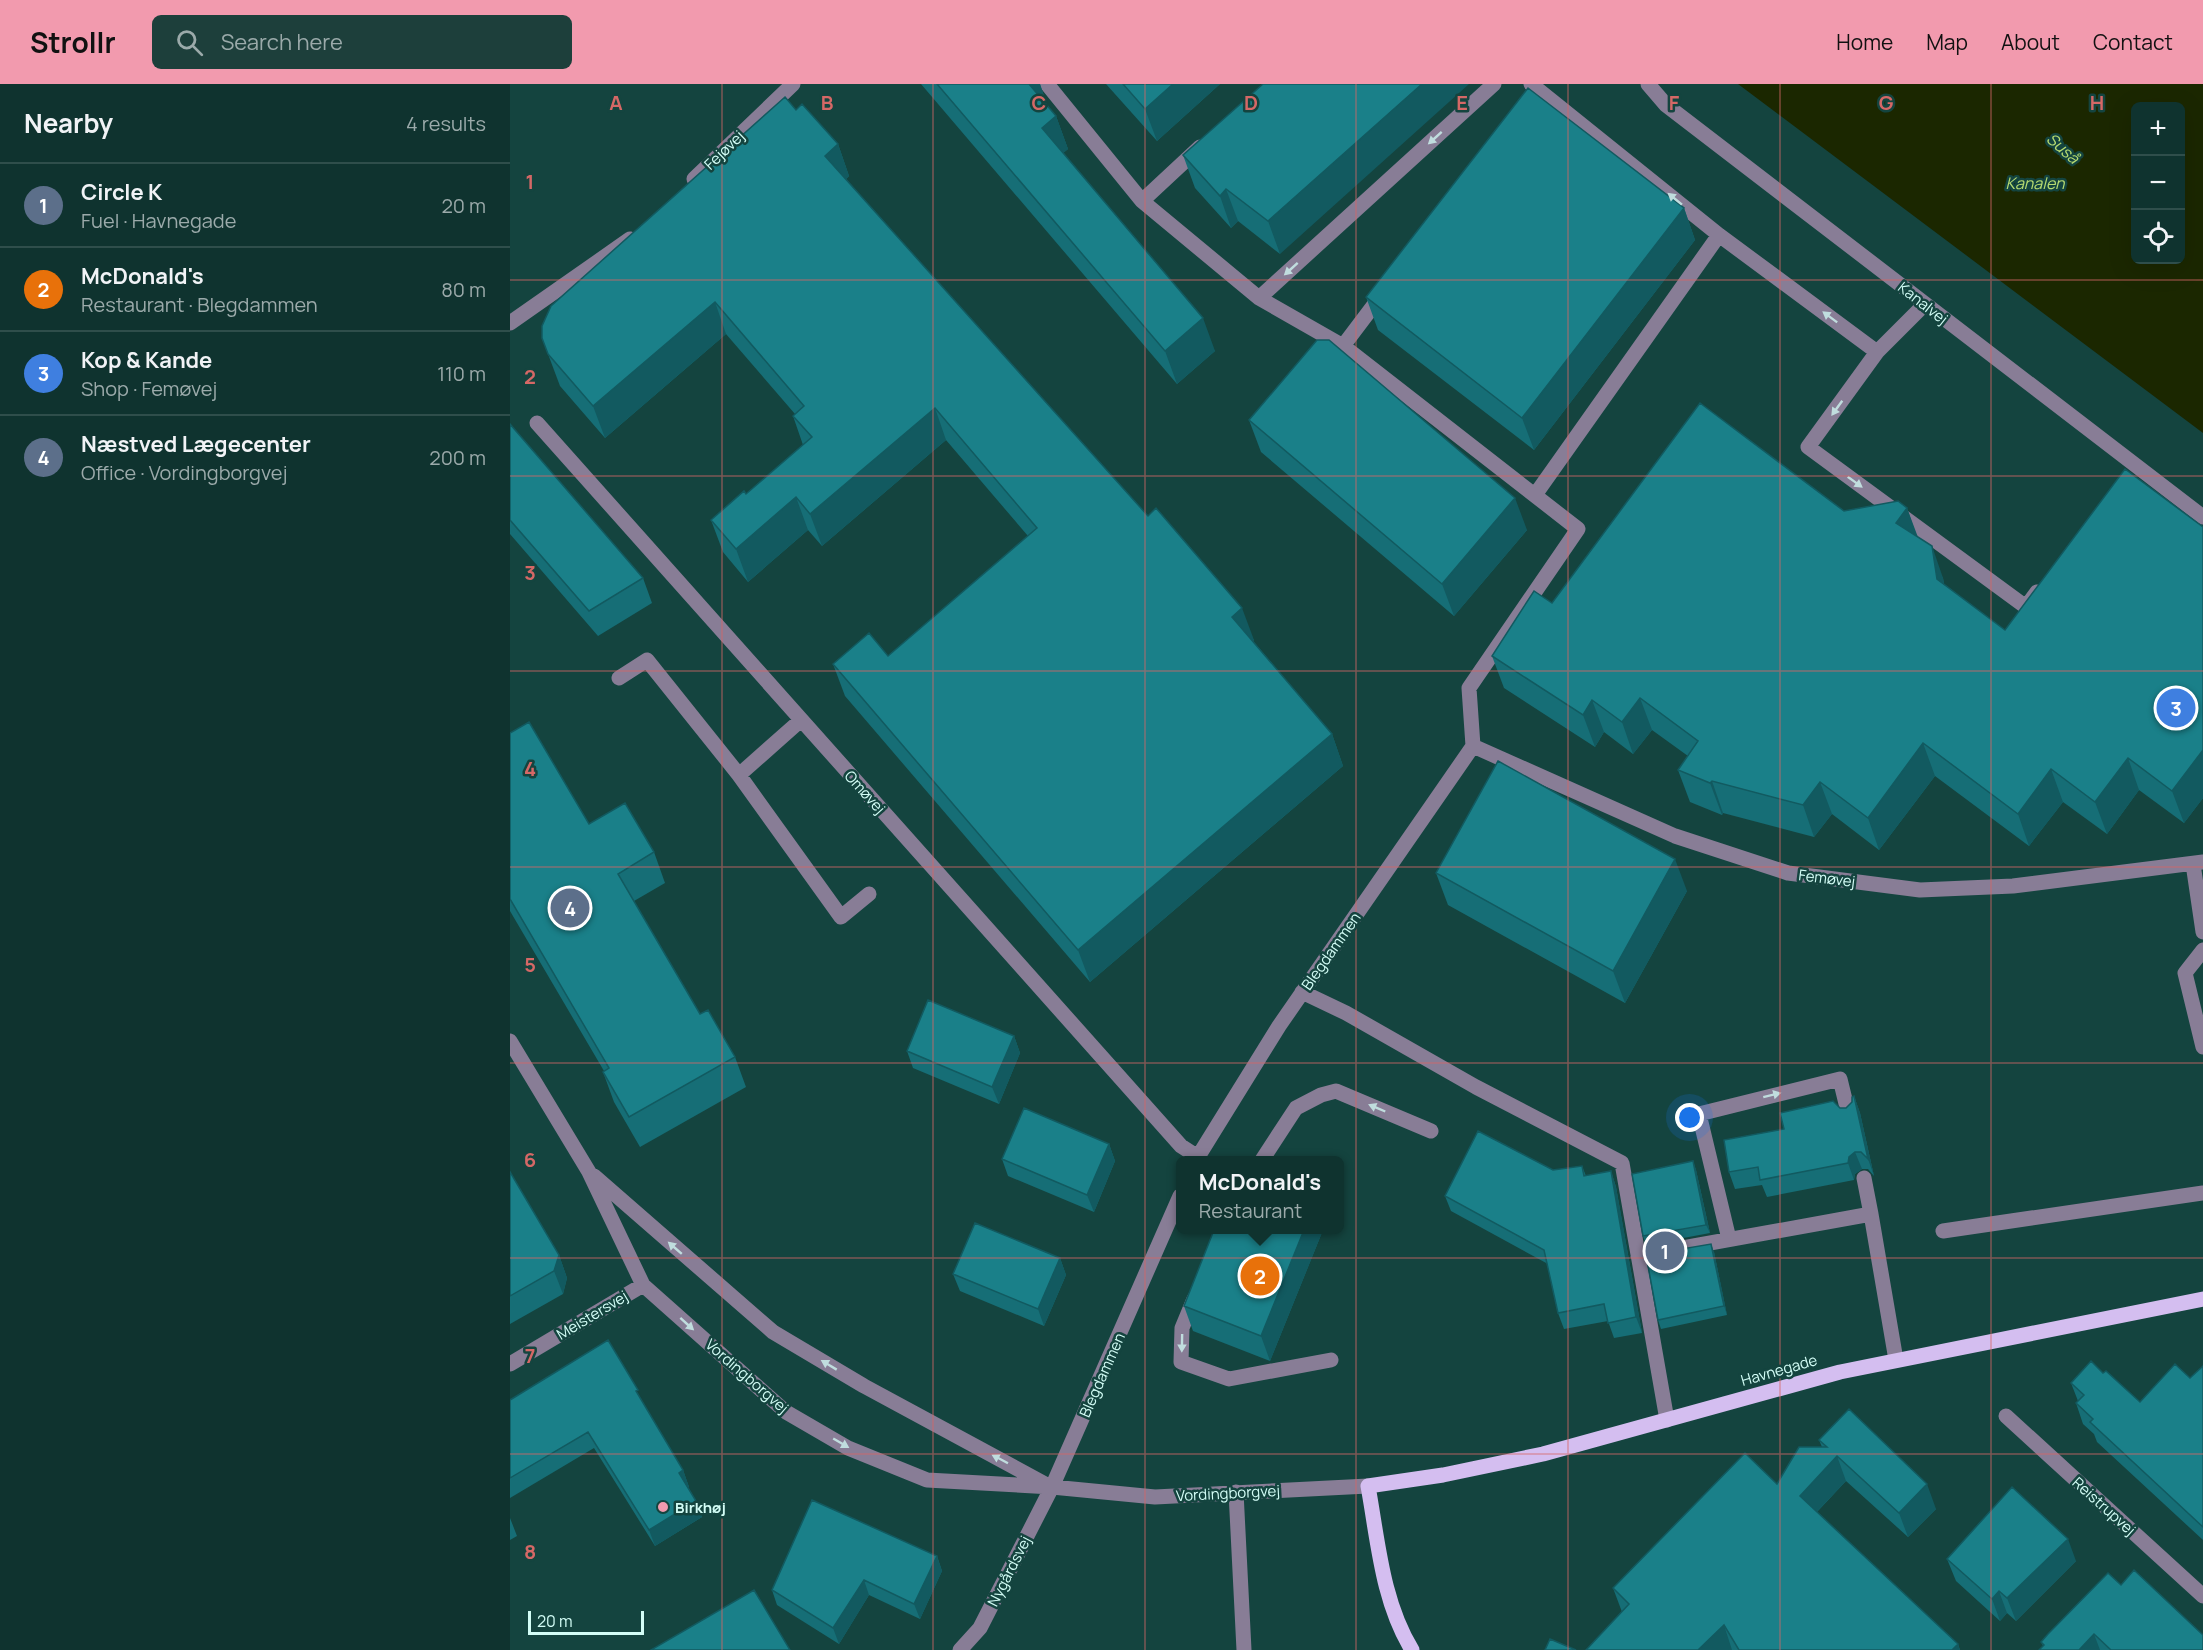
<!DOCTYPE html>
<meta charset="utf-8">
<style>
:root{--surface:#0f332f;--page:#1d3f3b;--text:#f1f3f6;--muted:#9baaaa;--line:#2f4e4b;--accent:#f29aae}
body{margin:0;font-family:Manrope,sans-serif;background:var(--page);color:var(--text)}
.controls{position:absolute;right:18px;top:18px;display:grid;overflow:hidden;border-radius:9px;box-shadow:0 6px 24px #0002}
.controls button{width:54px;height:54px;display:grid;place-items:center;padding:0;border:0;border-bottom:2px solid var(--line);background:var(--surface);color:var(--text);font:30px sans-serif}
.scale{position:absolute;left:18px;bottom:15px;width:116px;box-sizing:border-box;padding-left:6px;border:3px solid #d3fdf6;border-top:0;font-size:16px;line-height:21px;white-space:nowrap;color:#d3fdf6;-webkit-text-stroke:4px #14443f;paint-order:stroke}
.you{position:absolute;left:1180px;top:1034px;width:21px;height:21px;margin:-15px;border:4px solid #fff;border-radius:50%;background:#1a73e8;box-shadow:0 0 0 9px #1a73e833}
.badge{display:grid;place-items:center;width:39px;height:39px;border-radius:50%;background:var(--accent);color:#fff;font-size:20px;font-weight:700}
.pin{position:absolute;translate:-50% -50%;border:3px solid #fff;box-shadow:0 2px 6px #0006}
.popup{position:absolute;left:666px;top:1072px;width:168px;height:78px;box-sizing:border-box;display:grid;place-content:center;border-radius:9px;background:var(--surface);filter:drop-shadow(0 2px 4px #0005);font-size:20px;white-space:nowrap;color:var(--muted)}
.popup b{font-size:22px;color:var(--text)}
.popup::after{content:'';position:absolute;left:50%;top:100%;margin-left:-12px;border:12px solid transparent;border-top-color:var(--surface)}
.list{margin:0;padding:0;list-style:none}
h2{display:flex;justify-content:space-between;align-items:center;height:78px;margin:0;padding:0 24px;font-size:26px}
h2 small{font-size:20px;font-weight:400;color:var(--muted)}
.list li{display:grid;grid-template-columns:39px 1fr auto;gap:18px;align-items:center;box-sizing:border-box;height:84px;padding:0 24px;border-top:2px solid var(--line)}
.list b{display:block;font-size:22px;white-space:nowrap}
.list p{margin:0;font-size:20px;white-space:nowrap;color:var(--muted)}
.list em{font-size:20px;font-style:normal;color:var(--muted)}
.icon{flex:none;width:33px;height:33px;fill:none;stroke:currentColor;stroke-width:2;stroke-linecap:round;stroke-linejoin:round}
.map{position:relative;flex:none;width:1693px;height:1566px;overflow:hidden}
header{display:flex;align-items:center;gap:36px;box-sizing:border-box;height:84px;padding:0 30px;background:var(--accent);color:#111}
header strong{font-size:28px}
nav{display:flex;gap:33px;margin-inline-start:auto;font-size:21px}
.search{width:420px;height:54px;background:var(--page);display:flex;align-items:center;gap:15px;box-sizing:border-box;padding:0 21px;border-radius:9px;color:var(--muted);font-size:22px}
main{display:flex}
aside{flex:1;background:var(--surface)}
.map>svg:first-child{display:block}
</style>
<header>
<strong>Strollr</strong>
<div class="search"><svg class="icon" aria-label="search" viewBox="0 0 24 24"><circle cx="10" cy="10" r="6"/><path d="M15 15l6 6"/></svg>Search here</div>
<nav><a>Home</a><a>Map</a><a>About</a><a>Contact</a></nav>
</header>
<main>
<aside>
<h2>Nearby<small>4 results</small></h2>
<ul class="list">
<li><span class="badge" style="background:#5c6f8a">1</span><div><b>Circle K</b><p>Fuel · Havnegade</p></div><em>20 m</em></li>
<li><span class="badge" style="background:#e8710a">2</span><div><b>McDonald's</b><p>Restaurant · Blegdammen</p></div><em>80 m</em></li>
<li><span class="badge" style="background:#3f7fe0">3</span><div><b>Kop &amp; Kande</b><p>Shop · Femøvej</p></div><em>110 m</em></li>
<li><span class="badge" style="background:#5c6f8a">4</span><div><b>Næstved Lægecenter</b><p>Office · Vordingborgvej</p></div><em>200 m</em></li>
</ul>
</aside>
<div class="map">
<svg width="1693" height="1566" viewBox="0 0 1693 1566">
<rect width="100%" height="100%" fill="#14443f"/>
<!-- water -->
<path fill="#1b2700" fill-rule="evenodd" d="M 1228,0 L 1693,0 L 1693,349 ZM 1626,22 L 1670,22 L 1670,176 L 1626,176 Z"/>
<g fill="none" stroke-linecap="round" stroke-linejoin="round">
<!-- minor -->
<path stroke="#887d96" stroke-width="15" d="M 537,0 L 632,117 L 749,214 L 833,262 L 1068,445 L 959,604 L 963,662
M 1021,0 L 1209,151 L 1367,268
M 1138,0 L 1156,21 L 1693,433
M 184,95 L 283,0
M 632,117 L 690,63
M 749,214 L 984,0
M 1415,220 L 1367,268 L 1298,363 L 1516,523 L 1527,508
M 0,239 L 120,155
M 833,262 L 873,209
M 27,339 L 671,1062 L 688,1073
M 1025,411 L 1209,151
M 109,594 L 137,576 L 229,691
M 291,636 L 229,691 L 331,833 L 359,810
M 963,662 L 1165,752 L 1278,789 L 1410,806 L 1503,802 L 1693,778
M 1683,780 L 1693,848
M 1693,866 L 1675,889 L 1693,963
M 792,908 L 836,929 L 966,1003 L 1112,1079 L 1157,1336
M 0,957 L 79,1088 L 133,1201 L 276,1328 L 338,1364 L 417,1396 L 542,1403 L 645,1413 L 858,1402
M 686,1076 L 769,942 L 963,662
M 752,1076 L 786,1024 L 811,1011 L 826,1007 L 921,1047
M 84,1092 L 263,1248 L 354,1302 L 537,1401
M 1354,1094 L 1361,1130
M 1433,1147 L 1693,1109
M 1219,1155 L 1189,1030 L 1330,995 L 1339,1032
M 1128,1172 L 1361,1130 L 1386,1276
M 684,1215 L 672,1244 L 671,1278 L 719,1295 L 821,1276
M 0,1280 L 133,1201
M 1496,1332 L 1693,1512
M 726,1408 L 734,1566
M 450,1566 L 470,1544 L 542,1403 L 670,1112"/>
<!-- major -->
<path stroke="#d4bef0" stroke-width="15" d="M 902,1566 C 872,1517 868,1457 858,1402 L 933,1391 L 1033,1370 L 1330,1288 L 1693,1215"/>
</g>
<!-- wall -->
<path fill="#166e76" d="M 411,0 L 530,0 L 534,12 L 531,15 L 546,32 L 558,65 L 553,69 L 705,267 L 667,300 Z
M 596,0 L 710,0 L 647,57 Z
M 753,0 L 770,170 L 728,137 L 721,144 L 685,104 L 673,71 Z
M 286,26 L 328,60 L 339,92 L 336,95 L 744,556 L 743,557 L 822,650 L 833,682 L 580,898 L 335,612 L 323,580 L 378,572 L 518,452 L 436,356 L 312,462 L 298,446 L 238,498 L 213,468 L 201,436 L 236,410 L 293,361 L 283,332 L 285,330 L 216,250 L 95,354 L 50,302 L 32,254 Z
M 1174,124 L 1185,156 L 1024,366 L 868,246 L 856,213 Z
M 739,336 L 1017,446 L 944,532 L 751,368 Z
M 0,340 L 133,494 L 142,519 L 88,552 L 0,450 Z
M 1397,424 L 1407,453 L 1433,494 L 1434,500 L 1495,546 L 1693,443 L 1693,714 L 1674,739 L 1629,706 L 1597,750 L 1553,718 L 1519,762 L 1425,692 L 1369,766 L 1322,730 L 1304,753 L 1213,729 L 1212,731 L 1180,718 L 1168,686 L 1178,672 L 1142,646 L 1123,670 L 1094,648 L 1085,663 L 994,604 L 982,572 L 1042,519 L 1334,427 Z
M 0,649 L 79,740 L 144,768 L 155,799 L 124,817 L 190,930 L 225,973 L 236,1003 L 130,1063 L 104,1018 L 93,988 L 94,987 L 0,827 Z
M 926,789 L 1177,807 L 1115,919 L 938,821 Z
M 504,952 L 510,969 L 489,1020 L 403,984 L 397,967 Z
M 1344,1012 L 1350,1029 L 1364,1092 L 1358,1085 L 1352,1085 L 1345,1090 L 1344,1096 L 1257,1113 L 1252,1101 L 1225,1105 L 1219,1088 L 1330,1024 L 1336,1024 L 1342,1018 Z
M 599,1060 L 605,1077 L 584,1128 L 498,1092 L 492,1075 Z
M 1183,1077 L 1186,1086 L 1200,1149 L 1136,1161 L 1133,1152 Z
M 1072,1082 L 1076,1092 L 1101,1087 L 1106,1103 L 1132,1249 L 1104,1254 L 1098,1237 L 1054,1245 L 1048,1229 L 1038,1180 L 941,1127 L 935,1112 L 1043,1086 Z
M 0,1088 L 49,1171 L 57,1194 L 53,1210 L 0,1240 Z
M 813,1146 L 760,1277 L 683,1247 L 674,1222 Z
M 1204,1168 L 1217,1231 L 1151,1245 L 1148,1236 Z
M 550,1174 L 556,1191 L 534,1242 L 450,1207 L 443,1190 Z
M 1693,1282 L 1693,1456 L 1587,1358 L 1584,1350 L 1573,1340 L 1566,1319 L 1568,1317 L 1561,1299 L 1593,1289 L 1630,1318 L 1680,1294 Z
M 0,1316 L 132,1317 L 173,1386 L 179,1403 L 178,1403 L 186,1417 L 192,1433 L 145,1462 L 84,1364 L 0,1414 Z
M 1309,1356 L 1426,1425 L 1398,1453 L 1336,1397 L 1307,1428 L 1448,1560 L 1450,1566 L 1076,1566 L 1112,1528 L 1103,1504 L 1267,1400 L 1312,1363 Z
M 0,1434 L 7,1452 L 0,1456 Z
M 427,1472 L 432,1487 L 410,1535 L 359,1511 L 329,1560 L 267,1521 L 262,1506 Z
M 1437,1475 L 1566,1477 L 1506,1537 L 1497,1529 L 1490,1537 L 1446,1497 Z
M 1611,1501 L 1693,1566 L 1529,1566 L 1533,1562 L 1531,1558 Z"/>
<!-- shaded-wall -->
<path fill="#125a60" d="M 514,0 L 530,0 L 534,12 L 523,23 Z
M 663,0 L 710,0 L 647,57 L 635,25 Z
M 912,0 L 959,0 L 770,170 L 758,137 Z
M 546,32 L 558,65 L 544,77 L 532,44 Z
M 328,60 L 339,92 L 327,104 L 315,72 Z
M 716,105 L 728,137 L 721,144 L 710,112 Z
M 1174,124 L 1185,156 L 1024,366 L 1012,334 Z
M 205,218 L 216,250 L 95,354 L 83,322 Z
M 693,234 L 705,267 L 667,300 L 655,267 Z
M 425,324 L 436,356 L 312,462 L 300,430 Z
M 286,413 L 298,446 L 238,498 L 226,465 Z
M 1005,414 L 1017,446 L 944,532 L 932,500 Z
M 1397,424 L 1409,456 L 1386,439 Z
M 1422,462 L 1433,494 L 1438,527 L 1427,495 Z
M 732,524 L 744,556 L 734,565 L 722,533 Z
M 1130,614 L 1142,646 L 1123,670 L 1112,638 Z
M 1082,616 L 1094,648 L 1085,663 L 1073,631 Z
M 822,650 L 833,682 L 580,898 L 568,866 Z
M 1413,659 L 1425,692 L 1369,766 L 1358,734 Z
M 1693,666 L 1693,714 L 1674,739 L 1662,707 Z
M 1618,674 L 1629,706 L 1597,750 L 1585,718 Z
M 1541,685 L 1553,718 L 1519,762 L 1508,730 Z
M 1202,697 L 1213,729 L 1212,731 L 1200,699 Z
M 1310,698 L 1322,730 L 1304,753 L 1293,721 Z
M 1165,775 L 1177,807 L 1115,919 L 1103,887 Z
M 504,952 L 510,969 L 489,1020 L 482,1003 Z
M 1344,1012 L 1350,1029 L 1364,1092 L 1358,1075 Z
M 599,1060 L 605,1077 L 584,1128 L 577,1111 Z
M 1345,1068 L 1352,1085 L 1345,1090 L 1344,1096 L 1338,1079 L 1339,1073 Z
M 1183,1077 L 1186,1086 L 1200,1149 L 1196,1141 Z
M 1101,1087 L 1106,1103 L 1132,1249 L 1126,1233 Z
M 794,1146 L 813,1146 L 760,1277 L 751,1252 Z
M 1201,1160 L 1204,1168 L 1217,1231 L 1214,1222 Z
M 49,1171 L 57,1194 L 53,1210 L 44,1187 Z
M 550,1174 L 556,1191 L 534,1242 L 528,1225 Z
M 1327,1372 L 1336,1397 L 1299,1436 L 1290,1412 Z
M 173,1386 L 179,1403 L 175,1405 L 169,1389 Z
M 1417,1400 L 1426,1425 L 1398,1453 L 1389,1429 Z
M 186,1417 L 192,1433 L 145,1462 L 139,1446 Z
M 1558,1455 L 1566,1477 L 1506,1537 L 1497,1514 Z
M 427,1472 L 432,1487 L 410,1535 L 404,1520 Z
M 354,1496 L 359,1511 L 329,1560 L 323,1544 Z
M 1489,1507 L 1497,1529 L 1490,1537 L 1482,1515 Z
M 1214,1541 L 1222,1566 L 1188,1566 Z
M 1584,1550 L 1590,1566 L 1569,1566 Z
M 1448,1560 L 1450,1566 L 1442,1566 Z"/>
<!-- building -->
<path fill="#1a8089" stroke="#125a60" stroke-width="1.5" d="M 427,0 L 519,0 L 546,32 L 532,44 L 693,234 L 655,267 Z
M 613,0 L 663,0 L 635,25 Z
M 753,0 L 912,0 L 758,137 L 716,105 L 710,112 L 673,71 Z
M 1018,4 L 1174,124 L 1012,334 L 856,213 Z
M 275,13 L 286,26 L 292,20 L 328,60 L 315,72 L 638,432 L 646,424 L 732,524 L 722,533 L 822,650 L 568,866 L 323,580 L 359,549 L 378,572 L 527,444 L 425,324 L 300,430 L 286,413 L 226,465 L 201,436 L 234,407 L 236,410 L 302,353 L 283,332 L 294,322 L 205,218 L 83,322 L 38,270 L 32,254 L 32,242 L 41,222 Z
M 807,256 L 819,256 L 1005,414 L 932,500 L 739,336 Z
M 1190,319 L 1334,427 L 1388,417 L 1397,424 L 1386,439 L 1422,462 L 1427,495 L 1495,546 L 1615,385 L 1693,443 L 1693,666 L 1662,707 L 1618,674 L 1585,718 L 1541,685 L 1508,730 L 1413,659 L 1358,734 L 1310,698 L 1293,721 L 1202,697 L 1200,699 L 1168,686 L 1188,657 L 1130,614 L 1112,638 L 1082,616 L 1073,631 L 982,572 L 1024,507 L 1042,519 Z
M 0,340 L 133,494 L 79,527 L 0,436 Z
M 19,638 L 79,740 L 115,719 L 144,768 L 108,790 L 190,930 L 198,926 L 225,973 L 119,1033 L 93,988 L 99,984 L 0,815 L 0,649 Z
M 988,677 L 1165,775 L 1103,887 L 926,789 Z
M 418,916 L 504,952 L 482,1003 L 397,967 Z
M 1344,1012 L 1358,1075 L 1351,1068 L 1345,1068 L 1339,1073 L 1338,1079 L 1250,1096 L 1248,1083 L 1219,1088 L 1214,1056 L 1274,1045 L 1270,1029 L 1323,1017 L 1330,1024 L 1336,1024 L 1342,1018 L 1342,1013 Z
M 514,1024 L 599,1060 L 577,1111 L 492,1075 Z
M 968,1047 L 1043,1086 L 1072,1082 L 1074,1092 L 1101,1087 L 1126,1233 L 1098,1239 L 1094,1220 L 1048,1229 L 1034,1166 L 935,1112 Z
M 1183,1077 L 1196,1141 L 1133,1152 L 1122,1090 Z
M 0,1088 L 49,1171 L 44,1187 L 0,1212 Z
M 465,1139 L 550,1174 L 528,1225 L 443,1190 Z
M 704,1146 L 794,1146 L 751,1252 L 674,1222 Z
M 1201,1160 L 1214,1222 L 1148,1236 L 1136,1171 Z
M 98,1256 L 128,1306 L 126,1307 L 173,1386 L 169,1389 L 186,1417 L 139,1446 L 78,1348 L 0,1394 L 0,1316 Z
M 1581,1277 L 1593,1289 L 1596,1287 L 1630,1318 L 1665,1280 L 1680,1294 L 1693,1282 L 1693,1443 L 1580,1338 L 1583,1335 L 1566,1319 L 1574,1311 L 1561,1299 Z
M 1339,1325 L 1417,1400 L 1389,1429 L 1327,1372 L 1290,1412 L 1448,1560 L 1442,1566 L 1229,1566 L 1214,1541 L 1188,1566 L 1076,1566 L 1119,1520 L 1103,1504 L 1235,1369 L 1267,1400 L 1289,1363 L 1317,1363 L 1309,1356 Z
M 1502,1403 L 1558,1455 L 1497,1514 L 1489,1507 L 1482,1515 L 1437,1475 Z
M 302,1416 L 427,1472 L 404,1520 L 354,1496 L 323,1544 L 262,1506 Z
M 1624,1486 L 1693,1551 L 1693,1566 L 1601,1566 L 1584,1550 L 1569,1566 L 1529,1566 L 1534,1561 L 1531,1558 L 1538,1550 L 1598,1489 L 1611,1501 Z
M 244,1506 L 280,1566 L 141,1566 Z
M 1040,1555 L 1066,1566 L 1035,1566 Z"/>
<!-- one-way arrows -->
<defs><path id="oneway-solid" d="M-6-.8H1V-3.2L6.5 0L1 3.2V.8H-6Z" transform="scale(1.5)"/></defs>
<g fill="#c0ddde">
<use href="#oneway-solid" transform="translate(925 54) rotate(138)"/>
<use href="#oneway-solid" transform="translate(1165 115) rotate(-141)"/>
<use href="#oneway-solid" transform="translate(781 185) rotate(138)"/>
<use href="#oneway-solid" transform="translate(1320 233) rotate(-143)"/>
<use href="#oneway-solid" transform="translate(1327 324) rotate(126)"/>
<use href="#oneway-solid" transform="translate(1345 398) rotate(36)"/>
<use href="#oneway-solid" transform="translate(1262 1011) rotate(-14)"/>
<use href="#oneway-solid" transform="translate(867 1024) rotate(-157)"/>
<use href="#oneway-solid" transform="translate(165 1164) rotate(-139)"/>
<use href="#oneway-solid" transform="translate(177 1240) rotate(42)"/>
<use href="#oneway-solid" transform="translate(672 1259) rotate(91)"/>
<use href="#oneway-solid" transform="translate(319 1281) rotate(-149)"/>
<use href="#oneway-solid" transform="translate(331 1359) rotate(30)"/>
<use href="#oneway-solid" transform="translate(490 1375) rotate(-152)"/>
</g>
<!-- grid -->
<path fill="none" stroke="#d56866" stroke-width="1.5" stroke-opacity="0.55" d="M 212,0 L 212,1566M 423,0 L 423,1566M 635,0 L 635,1566M 846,0 L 846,1566M 1058,0 L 1058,1566M 1270,0 L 1270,1566M 1481,0 L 1481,1566M 0,196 L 1693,196M 0,392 L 1693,392M 0,587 L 1693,587M 0,783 L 1693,783M 0,979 L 1693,979M 0,1174 L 1693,1174M 0,1370 L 1693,1370"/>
<!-- markers -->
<circle fill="#f29aae" stroke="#14443f" stroke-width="2" cx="153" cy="1423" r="6"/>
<g text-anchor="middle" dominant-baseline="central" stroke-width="5" stroke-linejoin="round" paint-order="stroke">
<!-- street labels -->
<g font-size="15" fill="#d3fdf6" stroke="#14443f">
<text transform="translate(214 66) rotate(-44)">Fejøvej</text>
<text transform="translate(1413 219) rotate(38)">Kanalvej</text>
<text transform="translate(355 708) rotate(48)">Omøvej</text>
<text transform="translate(1317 794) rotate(7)">Femøvej</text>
<text transform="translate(821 867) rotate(-55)">Blegdammen</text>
<text transform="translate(82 1231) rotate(-31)">Meistersvej</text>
<text transform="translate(1269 1286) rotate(-16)">Havnegade</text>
<text transform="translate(592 1291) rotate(-66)">Blegdammen</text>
<text transform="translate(237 1292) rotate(41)">Vordingborgvej</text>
<text transform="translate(718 1409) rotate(-3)">Vordingborgvej</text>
<text transform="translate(1594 1422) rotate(42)">Reistrupvej</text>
<text transform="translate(499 1487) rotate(-63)">Nygårdsvej</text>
</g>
<!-- poi labels -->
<g font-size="15" font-weight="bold" fill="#d3fdf6" stroke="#14443f" text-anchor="start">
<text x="165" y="1423">Birkhøj</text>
</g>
<!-- water labels -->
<g font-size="16" font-style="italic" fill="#b7db71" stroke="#14443f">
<text transform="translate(1553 64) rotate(41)">Suså</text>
<text x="1525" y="99">Kanalen</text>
</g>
</g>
<g font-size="20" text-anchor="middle" font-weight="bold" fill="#d56866" stroke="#14443f" stroke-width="5" stroke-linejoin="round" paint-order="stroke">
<text x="106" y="26">A</text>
<text x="317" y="26">B</text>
<text x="529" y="26">C</text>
<text x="741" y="26">D</text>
<text x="952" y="26">E</text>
<text x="1164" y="26">F</text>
<text x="1376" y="26">G</text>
<text x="1587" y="26">H</text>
<text x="20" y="105">1</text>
<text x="20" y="300">2</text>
<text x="20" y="496">3</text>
<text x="20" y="692">4</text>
<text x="20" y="888">5</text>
<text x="20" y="1083">6</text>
<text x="20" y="1279">7</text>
<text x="20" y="1475">8</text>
</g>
</svg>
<div class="controls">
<button>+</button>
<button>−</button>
<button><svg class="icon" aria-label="locate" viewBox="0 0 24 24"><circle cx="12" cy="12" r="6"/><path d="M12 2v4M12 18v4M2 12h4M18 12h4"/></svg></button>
</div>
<div class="scale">20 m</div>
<div class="you"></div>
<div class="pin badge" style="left:1155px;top:1167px;background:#5c6f8a">1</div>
<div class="pin badge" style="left:750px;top:1192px;background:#e8710a">2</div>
<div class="popup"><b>McDonald's</b>Restaurant</div>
<div class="pin badge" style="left:1666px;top:624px;background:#3f7fe0">3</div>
<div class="pin badge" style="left:60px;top:824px;background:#5c6f8a">4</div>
</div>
</main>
